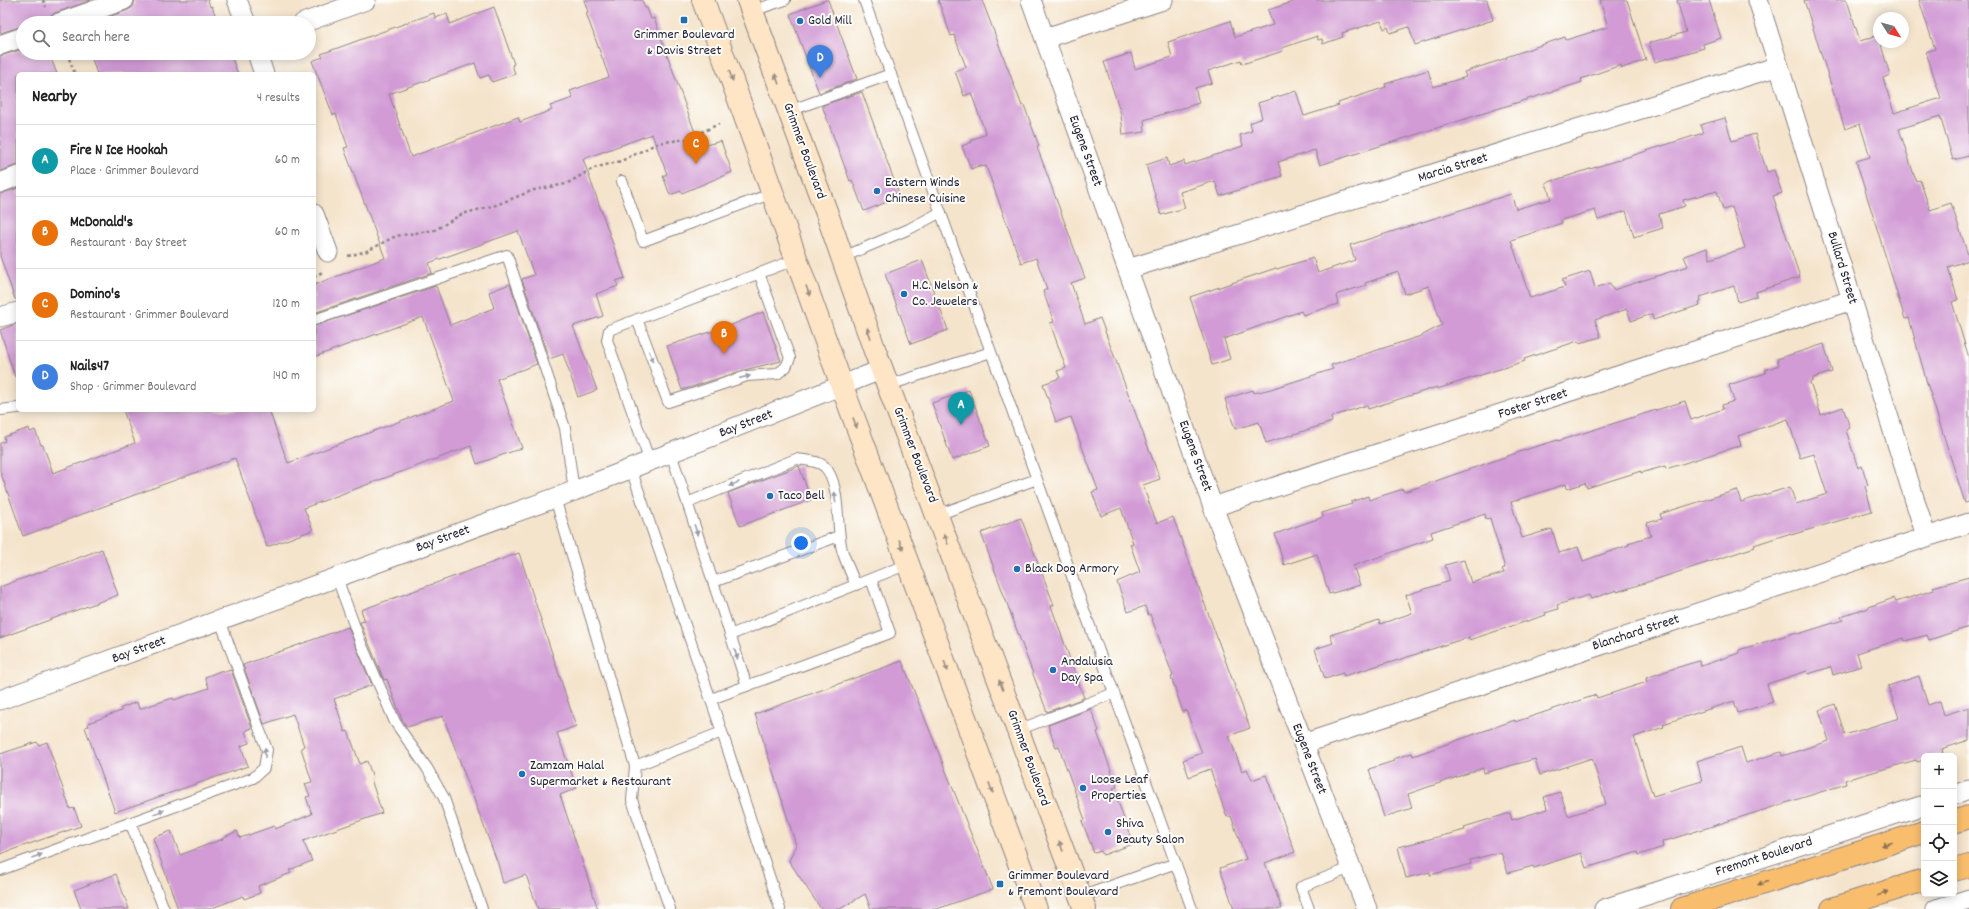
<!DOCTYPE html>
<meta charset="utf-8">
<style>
:root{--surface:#fff;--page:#f6f6f6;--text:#222;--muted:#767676;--line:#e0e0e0;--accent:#1f6fb2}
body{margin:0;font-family:Dekko,sans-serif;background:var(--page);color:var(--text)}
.controls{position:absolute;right:12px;bottom:12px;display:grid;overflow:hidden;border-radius:6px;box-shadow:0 2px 10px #0003}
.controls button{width:36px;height:36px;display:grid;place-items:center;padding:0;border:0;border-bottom:1px solid var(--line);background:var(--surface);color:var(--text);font:20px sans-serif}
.compass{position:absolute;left:1873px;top:12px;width:36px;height:36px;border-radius:50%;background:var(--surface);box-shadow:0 2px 10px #0003;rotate:127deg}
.you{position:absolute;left:801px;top:543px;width:14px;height:14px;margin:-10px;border:3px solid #fff;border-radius:50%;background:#1a73e8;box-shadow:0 0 0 6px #1a73e833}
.badge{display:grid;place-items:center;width:26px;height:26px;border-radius:50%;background:var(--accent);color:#fff;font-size:13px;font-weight:700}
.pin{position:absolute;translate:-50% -33px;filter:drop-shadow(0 1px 2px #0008)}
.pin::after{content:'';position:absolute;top:21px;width:14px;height:12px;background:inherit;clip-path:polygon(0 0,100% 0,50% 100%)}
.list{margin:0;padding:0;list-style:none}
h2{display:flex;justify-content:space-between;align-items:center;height:52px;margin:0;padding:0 16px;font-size:17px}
h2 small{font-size:13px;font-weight:400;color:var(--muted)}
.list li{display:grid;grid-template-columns:26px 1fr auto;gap:12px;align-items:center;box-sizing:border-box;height:72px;padding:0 16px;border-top:1px solid var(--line)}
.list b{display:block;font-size:15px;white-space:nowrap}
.list p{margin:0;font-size:13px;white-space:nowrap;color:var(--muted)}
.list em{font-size:13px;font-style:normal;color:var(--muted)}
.icon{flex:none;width:22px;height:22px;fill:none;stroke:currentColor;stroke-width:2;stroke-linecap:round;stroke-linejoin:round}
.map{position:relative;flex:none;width:1969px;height:909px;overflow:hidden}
.search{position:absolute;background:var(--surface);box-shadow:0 2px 10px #0003;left:16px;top:16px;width:300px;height:44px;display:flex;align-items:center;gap:10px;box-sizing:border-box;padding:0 14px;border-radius:22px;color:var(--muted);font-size:15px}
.panel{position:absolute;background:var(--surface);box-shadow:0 2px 10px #0003;left:16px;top:72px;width:300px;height:340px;border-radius:6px}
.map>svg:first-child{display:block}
</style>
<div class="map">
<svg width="1969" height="909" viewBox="0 0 1969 909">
<rect width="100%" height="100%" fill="#fdfcf7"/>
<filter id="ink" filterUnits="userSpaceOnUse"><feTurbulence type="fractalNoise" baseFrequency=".025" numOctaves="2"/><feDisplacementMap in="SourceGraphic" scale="8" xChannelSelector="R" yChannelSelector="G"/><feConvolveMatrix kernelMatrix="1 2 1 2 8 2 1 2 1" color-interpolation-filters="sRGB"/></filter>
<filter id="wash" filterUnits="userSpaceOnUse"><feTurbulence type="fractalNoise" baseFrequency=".012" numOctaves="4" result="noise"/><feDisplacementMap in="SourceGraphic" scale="16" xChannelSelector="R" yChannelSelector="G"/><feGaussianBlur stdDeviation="0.9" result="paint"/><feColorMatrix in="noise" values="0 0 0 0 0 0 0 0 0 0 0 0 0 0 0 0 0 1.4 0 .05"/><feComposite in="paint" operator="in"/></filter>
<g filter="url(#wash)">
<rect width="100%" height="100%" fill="#f5e4cc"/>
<g id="blocks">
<!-- building -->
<path fill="#d29bd6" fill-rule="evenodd" d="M 0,0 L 91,0 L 55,13 L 50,16 L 48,23 L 23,23 L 23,26 L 0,33 Z
M 135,0 L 208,0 L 210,7 L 212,6 L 218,23 L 92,23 L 128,10 L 133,7 Z
M 584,0 L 642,0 L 645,8 L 647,8 L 651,19 L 654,18 L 698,141 L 700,141 L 702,146 L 721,141 L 732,172 L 682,193 L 681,191 L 670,195 L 663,176 L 667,174 L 652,134 L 583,159 L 625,278 L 616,281 L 618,286 L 596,294 L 603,316 L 573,326 L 597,390 L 578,397 L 563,354 L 549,359 L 522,279 L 534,275 L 518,231 L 429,263 L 432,273 L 314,313 L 314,285 L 385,258 L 344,148 L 348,147 L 336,114 L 333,115 L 312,61 L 323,57 L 321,54 L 434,13 L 435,18 L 447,14 L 450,24 L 494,7 L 514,64 L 512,65 L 515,74 L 492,82 L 489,75 L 480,78 L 475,63 L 389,94 L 411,157 L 518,117 L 520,122 L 552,110 L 550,106 L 573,98 L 570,91 L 609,77 L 586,13 L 588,12 Z
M 826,0 L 828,0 L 857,79 L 819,93 L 790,14 Z
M 938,0 L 982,0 L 1022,106 L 1024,105 L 1039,146 L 1037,147 L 1085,278 L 1071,283 L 1085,324 L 1100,318 L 1160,479 L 1143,485 L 1150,506 L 1157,523 L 1173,517 L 1250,728 L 1229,736 L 1242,771 L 1247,769 L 1252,780 L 1266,775 L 1295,852 L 1265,863 L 1282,909 L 1234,909 L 1220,868 L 1246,859 L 1231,816 L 1227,817 L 1210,769 L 1189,777 L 1183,760 L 1202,753 L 1186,710 L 1183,712 L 1171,677 L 1173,676 L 1150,614 L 1148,615 L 1145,606 L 1128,612 L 1117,582 L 1140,572 L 1130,544 L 1133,543 L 1121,508 L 1101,516 L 1092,492 L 1098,490 L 1071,417 L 1056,422 L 1043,384 L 1060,378 L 1057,371 L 1066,368 L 1050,323 L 1054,322 L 1043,291 L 1047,289 L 1036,258 L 1021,263 L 986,166 L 981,167 L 981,165 L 971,169 L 962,146 L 972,142 L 971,140 L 986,134 L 971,93 L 964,96 L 955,71 L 966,67 L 954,35 L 951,36 Z
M 1299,0 L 1487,0 L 1493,20 L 1415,45 L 1409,27 L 1390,33 L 1388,27 L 1384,29 L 1381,21 L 1342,33 L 1343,37 L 1323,44 L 1322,39 L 1318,40 L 1317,36 L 1282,48 L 1283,51 L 1277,53 L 1242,64 L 1241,60 L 1208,71 L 1212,83 L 1195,88 L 1199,103 L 1144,120 L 1145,132 L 1123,135 L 1121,114 L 1104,62 L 1131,53 L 1135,69 L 1172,57 L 1168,42 L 1230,21 L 1235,37 L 1273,25 L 1268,10 Z
M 1600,0 L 1627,0 L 1646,60 L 1622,68 L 1621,65 L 1581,79 L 1582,82 L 1320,165 L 1315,150 L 1278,162 L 1282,176 L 1220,196 L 1215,181 L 1180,192 L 1185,208 L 1161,215 L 1146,165 L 1167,158 L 1169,166 L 1184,161 L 1185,165 L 1243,146 L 1240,135 L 1252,131 L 1250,123 L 1262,118 L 1258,103 L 1296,91 L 1304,116 L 1339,105 L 1338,103 L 1386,87 L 1385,84 L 1428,70 L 1433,87 L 1466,77 L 1464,72 L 1507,58 L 1506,57 L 1565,37 L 1566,40 L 1608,27 Z
M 1677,0 L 1709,0 L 1721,38 L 1703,44 L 1704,48 L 1655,62 L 1649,43 L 1686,32 Z
M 1804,0 L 1847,0 L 1860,41 L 1878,35 L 1890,75 L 1883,78 L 1894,113 L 1941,98 L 1926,52 L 1935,49 L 1919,0 L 1969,0 L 1969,156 L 1953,160 L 1940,116 L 1899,129 L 1916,181 L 1920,180 L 1930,210 L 1951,203 L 1969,258 L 1969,260 L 1948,267 L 1958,300 L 1952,302 L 1969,358 L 1969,502 L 1965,503 L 1927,383 L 1909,318 L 1905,319 L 1856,161 L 1870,157 L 1860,124 L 1845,129 Z
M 23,49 L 23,53 L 49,53 L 57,74 L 18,74 L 18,165 L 0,171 L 0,56 Z
M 90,53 L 230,53 L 238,74 L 97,74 Z
M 862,92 L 900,197 L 864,211 L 852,180 L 850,181 L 823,108 L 823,105 Z
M 1725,118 L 1732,141 L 1755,134 L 1767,172 L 1774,170 L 1782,193 L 1773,196 L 1800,277 L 1756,292 L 1757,296 L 1738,302 L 1734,286 L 1700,297 L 1701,301 L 1699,302 L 1700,305 L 1653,320 L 1652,314 L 1631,321 L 1627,309 L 1595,320 L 1601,337 L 1579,343 L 1578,341 L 1524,359 L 1525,361 L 1437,389 L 1437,387 L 1368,409 L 1367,405 L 1331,417 L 1332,422 L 1266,443 L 1259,422 L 1235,429 L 1225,399 L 1253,390 L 1254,393 L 1271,389 L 1333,369 L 1331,365 L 1421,336 L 1442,325 L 1429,286 L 1405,294 L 1398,272 L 1365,283 L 1366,285 L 1338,294 L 1336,296 L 1338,304 L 1303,315 L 1301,311 L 1224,339 L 1230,359 L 1212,365 L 1190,297 L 1276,268 L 1277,269 L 1313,258 L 1318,273 L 1355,260 L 1350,245 L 1511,194 L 1516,209 L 1551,199 L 1546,183 L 1703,133 L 1700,125 ZM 1717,191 L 1723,210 L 1732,207 L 1745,248 L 1710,259 L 1707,248 L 1684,256 L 1688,266 L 1613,290 L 1610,283 L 1595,288 L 1590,271 L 1562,280 L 1565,287 L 1530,298 L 1511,240 L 1562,223 L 1561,220 L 1595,210 L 1598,220 L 1626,211 L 1634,237 L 1663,228 L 1659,214 L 1685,206 L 1683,200 Z
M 18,188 L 18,299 L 15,299 L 0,256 L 0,194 Z
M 922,260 L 948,330 L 911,344 L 885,274 Z
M 510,284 L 537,364 L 497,379 L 522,448 L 477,464 L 471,446 L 304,508 L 313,530 L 267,547 L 235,458 L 23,536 L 0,471 L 0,443 L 5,441 L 4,437 L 29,428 L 30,432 L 35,430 L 41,445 L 43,445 L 53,473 L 135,443 L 123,410 L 269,410 L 288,463 L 454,401 L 423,317 L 314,357 L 314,326 L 436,286 L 450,325 L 494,308 L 489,292 Z
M 763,312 L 781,361 L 744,370 L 682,390 L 667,346 L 729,326 Z
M 18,323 L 18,376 L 15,377 L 0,330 Z
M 1824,344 L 1832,372 L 1813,378 L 1813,381 L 1810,382 L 1821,415 L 1843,407 L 1850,428 L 1846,430 L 1858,468 L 1862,466 L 1868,485 L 1865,486 L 1872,511 L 1791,535 L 1791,533 L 1754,545 L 1755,547 L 1617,592 L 1617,590 L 1591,599 L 1589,595 L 1557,605 L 1558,609 L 1545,613 L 1546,615 L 1469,640 L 1469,637 L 1389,663 L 1389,662 L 1344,676 L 1343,673 L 1325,679 L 1315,649 L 1333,643 L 1330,635 L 1379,620 L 1380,624 L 1412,613 L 1406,595 L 1450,581 L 1445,565 L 1464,560 L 1471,583 L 1504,573 L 1502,569 L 1505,568 L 1490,518 L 1486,519 L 1485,514 L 1431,532 L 1433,538 L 1353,566 L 1360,585 L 1329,594 L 1317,554 L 1284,565 L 1275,534 L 1323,517 L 1322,513 L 1352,504 L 1351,502 L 1368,496 L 1369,500 L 1403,489 L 1404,492 L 1531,448 L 1558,440 L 1558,441 L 1685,401 L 1691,420 L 1723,409 L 1722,405 L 1734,401 L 1729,385 L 1766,373 L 1765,370 L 1779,365 L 1777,359 ZM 1788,419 L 1800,458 L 1814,454 L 1827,494 L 1796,504 L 1790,487 L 1741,502 L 1737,490 L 1660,514 L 1662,519 L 1647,523 L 1651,536 L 1628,543 L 1629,545 L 1583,561 L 1578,547 L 1559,553 L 1552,529 L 1522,538 L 1511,502 L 1566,484 L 1567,489 L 1585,483 L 1587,488 L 1641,471 L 1641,473 L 1665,466 L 1666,469 L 1741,445 L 1738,436 Z
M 969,390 L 990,446 L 952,460 L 932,403 Z
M 799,466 L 811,500 L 740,526 L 728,493 Z
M 1021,518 L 1054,605 L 1051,606 L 1084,698 L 1047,712 L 981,533 Z
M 102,549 L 118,595 L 0,638 L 0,587 Z
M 519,553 L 576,726 L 557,733 L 577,788 L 560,795 L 598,909 L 538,909 L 526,875 L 503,883 L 498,864 L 443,716 L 407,727 L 402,720 L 387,679 L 384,680 L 360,622 L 365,621 L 361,610 Z
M 1969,577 L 1969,627 L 1929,640 L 1927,635 L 1905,641 L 1904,638 L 1857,653 L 1861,666 L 1833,675 L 1831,667 L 1808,674 L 1807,671 L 1767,684 L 1773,702 L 1738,713 L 1734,701 L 1663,724 L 1664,727 L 1634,737 L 1653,796 L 1702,781 L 1697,761 L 1741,747 L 1746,763 L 1781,752 L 1782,756 L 1829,741 L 1819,710 L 1835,704 L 1845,735 L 1899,718 L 1888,686 L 1919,676 L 1928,705 L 1940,701 L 1944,715 L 1969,707 L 1969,740 L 1942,749 L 1943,754 L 1924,756 L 1924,760 L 1917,762 L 1916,760 L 1845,780 L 1846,784 L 1662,842 L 1663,847 L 1639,855 L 1638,852 L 1586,868 L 1581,853 L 1534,868 L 1533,866 L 1508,873 L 1501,852 L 1470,860 L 1471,864 L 1430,875 L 1430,872 L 1406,878 L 1398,847 L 1465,830 L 1464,827 L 1510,813 L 1512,820 L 1547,809 L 1544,797 L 1560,792 L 1568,816 L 1606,804 L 1592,758 L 1540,775 L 1535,759 L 1484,773 L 1483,768 L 1408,794 L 1412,808 L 1384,817 L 1369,769 L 1394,761 L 1393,759 L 1412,753 L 1413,756 L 1515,720 L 1515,722 L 1596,695 L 1597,698 L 1647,682 L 1646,678 L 1672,669 L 1699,661 L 1701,666 L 1739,653 L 1739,650 L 1797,632 L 1798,634 L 1843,620 L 1841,617 L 1869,608 L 1868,607 L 1894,598 L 1896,602 L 1934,590 L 1933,587 Z
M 348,627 L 372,685 L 334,699 L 345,732 L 348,731 L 360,764 L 367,761 L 373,778 L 371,779 L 382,813 L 303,841 L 312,861 L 289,870 L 291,873 L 258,886 L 260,893 L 244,899 L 243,896 L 210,909 L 178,909 L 153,838 L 171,831 L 180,855 L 223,839 L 222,838 L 237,831 L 240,838 L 274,826 L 275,829 L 312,814 L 306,797 L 310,796 L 305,784 L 312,782 L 301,748 L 304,746 L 293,714 L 264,724 L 243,665 Z
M 902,661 L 993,889 L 937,909 L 871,909 L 865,894 L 840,909 L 821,909 L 789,861 L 796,845 L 755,714 Z
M 223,670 L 224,672 L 231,670 L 252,728 L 245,731 L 249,743 L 241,746 L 248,766 L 115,812 L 85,727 L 89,726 L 88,723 L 121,711 L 121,708 L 137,702 L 139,709 L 173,698 L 174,700 L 209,688 L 205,677 Z
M 1091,709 L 1099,731 L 1097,732 L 1117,787 L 1113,788 L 1133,844 L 1103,855 L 1101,851 L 1094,853 L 1082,821 L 1085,820 L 1059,747 L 1056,748 L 1048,725 Z
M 37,742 L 39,745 L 47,742 L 70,809 L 74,808 L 81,826 L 0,854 L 0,754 Z
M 116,874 L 129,909 L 81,909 L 74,890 Z"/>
</g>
</g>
<g filter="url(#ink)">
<use href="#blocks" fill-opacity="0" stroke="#8c8384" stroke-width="1"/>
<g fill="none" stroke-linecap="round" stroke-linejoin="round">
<defs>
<path id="service" d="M 864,0 L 1192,909
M 752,11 L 785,0
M 789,111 L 891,74
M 622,181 L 643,241 L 773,193
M 843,257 L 909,229 L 941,212
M 637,319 L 668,402 L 747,376 L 777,374 L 786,367 L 790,358 L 759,273
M 314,320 L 507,255 L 565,428 L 574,491
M 889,385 L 991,352
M 0,410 L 18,408
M 671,453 L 747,686
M 650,462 L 607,340 L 609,330 L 797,259
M 631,469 L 722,732 L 780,909
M 555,498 L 635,766 L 632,800 L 670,909
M 687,503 L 796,459 C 804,460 818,460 825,467 C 841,484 836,527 842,550 C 846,562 851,574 856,585
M 937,515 L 1037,479
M 337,578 L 360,641 L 395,722 L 427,768 L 444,798 L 482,909
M 713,582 L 839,536
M 730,635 L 908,564
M 711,699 L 890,633 L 871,579
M 1018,730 L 1114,693
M 635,766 L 722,732
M 130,822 L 164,909
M 0,870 L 253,778 L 264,768 L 267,750 L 220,620
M 1080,897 L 1176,863
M 1309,909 L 1301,887 L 1351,868"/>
<path id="minor" d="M 237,0 L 246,23
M 1031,0 L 1213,507 L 1367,909
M 1758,0 L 1926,536
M 59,23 L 124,0
M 303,23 L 366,0
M 1045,38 L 1163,0
M 0,45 L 23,37
M 257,53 L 264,74
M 0,183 L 18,176
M 314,214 L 328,252
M 1128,269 L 1779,66
M 0,317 L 18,312
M 1213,507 L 1852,300
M 0,700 L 574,491 L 883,369
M 1303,744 L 1969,523
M 1954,795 L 1969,790
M 1604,909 L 1924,805
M 1936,909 L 1969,899"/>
<path id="secondary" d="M 703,0 L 842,386 L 1036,909
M 748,0 L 826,211 L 875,351 L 1085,909"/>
<path id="primary" d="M 1954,822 L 1969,817
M 1954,870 L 1969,866
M 1682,909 L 1924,832
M 1832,909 L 1924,880"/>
</defs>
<!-- service casing -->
<use href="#service" stroke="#8c8384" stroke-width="12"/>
<!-- minor casing -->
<use href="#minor" stroke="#8c8384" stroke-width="21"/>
<!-- secondary casing -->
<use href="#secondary" stroke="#8c8384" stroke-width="24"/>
<!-- primary casing -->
<use href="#primary" stroke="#8c8384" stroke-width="24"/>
<!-- path -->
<path stroke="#8c8384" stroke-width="2.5" stroke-dasharray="3 3" stroke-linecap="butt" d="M 43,0 L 46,7
M 67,53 L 75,74
M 348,256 L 367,251 L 396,236 L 435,230 L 462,214 L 496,205 L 534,190 L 566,184 L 594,168 L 621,161 L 658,143 L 687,139 L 719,124
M 314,277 L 324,271"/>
<!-- service -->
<use href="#service" stroke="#fff" stroke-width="10"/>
<!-- minor -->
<use href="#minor" stroke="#fff" stroke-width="19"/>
<!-- secondary -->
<use href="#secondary" stroke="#fde5c5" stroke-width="22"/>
<!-- primary -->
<use href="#primary" stroke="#f9be6d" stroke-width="22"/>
</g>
<!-- one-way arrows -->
<defs><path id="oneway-solid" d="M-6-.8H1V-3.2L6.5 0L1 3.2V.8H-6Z"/></defs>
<g fill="#9a8d87">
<use href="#oneway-solid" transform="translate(731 76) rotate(70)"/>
<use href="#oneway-solid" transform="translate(777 79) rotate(-110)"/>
<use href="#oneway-solid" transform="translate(808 291) rotate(70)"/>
<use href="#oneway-solid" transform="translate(869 333) rotate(-109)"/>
<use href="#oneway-solid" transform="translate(855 423) rotate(70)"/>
<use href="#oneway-solid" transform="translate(946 539) rotate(-110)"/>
<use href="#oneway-solid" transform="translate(901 545) rotate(70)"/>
<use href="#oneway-solid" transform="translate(946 666) rotate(70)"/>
<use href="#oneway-solid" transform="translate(1001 685) rotate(-111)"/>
<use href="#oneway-solid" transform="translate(991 788) rotate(70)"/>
<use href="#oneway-solid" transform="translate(1061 846) rotate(-110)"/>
</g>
<g fill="#9c9ca7">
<use href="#oneway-solid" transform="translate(651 356) rotate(69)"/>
<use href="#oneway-solid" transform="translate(745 377) rotate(-13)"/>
<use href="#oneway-solid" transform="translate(734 484) rotate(158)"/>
<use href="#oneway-solid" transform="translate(835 497) rotate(-96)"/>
<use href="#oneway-solid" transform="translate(696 530) rotate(72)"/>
<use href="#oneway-solid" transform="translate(736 654) rotate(72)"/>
<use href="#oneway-solid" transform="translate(265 753) rotate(-90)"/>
<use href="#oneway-solid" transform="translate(159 812) rotate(-20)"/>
<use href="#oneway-solid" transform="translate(37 856) rotate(-20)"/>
</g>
<g fill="#8e7054">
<use href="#oneway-solid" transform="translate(1887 844) rotate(162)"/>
<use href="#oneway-solid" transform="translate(1763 883) rotate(162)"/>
<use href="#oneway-solid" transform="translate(1883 893) rotate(-18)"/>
</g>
</g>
<!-- markers -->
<g fill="#1f6fb2" stroke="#fdfcf7" stroke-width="1.5">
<rect x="680" y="16" width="8" height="8" rx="2"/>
<circle cx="800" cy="21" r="4"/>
<circle cx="877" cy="191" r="4"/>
<circle cx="904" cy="294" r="4"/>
<circle cx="770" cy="496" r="4"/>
<circle cx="1017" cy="569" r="4"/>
<circle cx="1053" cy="670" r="4"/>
<circle cx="522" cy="774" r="4"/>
<circle cx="1083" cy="788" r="4"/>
<circle cx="1108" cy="832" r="4"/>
<rect x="996" y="880" width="8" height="8" rx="2"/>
</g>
<g text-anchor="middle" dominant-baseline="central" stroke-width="4" stroke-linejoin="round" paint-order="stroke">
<!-- poi labels -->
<g font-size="14" fill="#22223b" stroke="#fdfcf7" text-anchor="start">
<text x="808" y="21">Gold Mill</text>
<text x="684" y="35" text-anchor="middle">Grimmer Boulevard<tspan x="684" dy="16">&amp; Davis Street</tspan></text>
<text x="885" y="183">Eastern Winds<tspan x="885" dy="16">Chinese Cuisine</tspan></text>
<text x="912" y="286">H.C. Nelson &amp;<tspan x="912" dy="16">Co. Jewelers</tspan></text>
<text x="778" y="496">Taco Bell</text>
<text x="1025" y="569">Black Dog Armory</text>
<text x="1061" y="662">Andalusia<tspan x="1061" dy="16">Day Spa</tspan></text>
<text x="530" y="766">Zamzam Halal<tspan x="530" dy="16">Supermarket &amp; Restaurant</tspan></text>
<text x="1091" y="780">Loose Leaf<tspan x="1091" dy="16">Properties</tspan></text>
<text x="1116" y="824">Shiva<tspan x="1116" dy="16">Beauty Salon</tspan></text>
<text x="1008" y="876">Grimmer Boulevard<tspan x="1008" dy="16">&amp; Fremont Boulevard</tspan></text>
</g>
<!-- street labels -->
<g font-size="14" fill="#22223b" stroke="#fdfcf7">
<text transform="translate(804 151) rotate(70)">Grimmer Boulevard</text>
<text transform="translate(1085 151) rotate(70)">Eugene Street</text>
<text transform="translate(1453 168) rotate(-17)">Marcia Street</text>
<text transform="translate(1842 268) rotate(73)">Bullard Street</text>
<text transform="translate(1533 404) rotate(-18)">Foster Street</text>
<text transform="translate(746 424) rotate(-21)">Bay Street</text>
<text transform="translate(915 455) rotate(69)">Grimmer Boulevard</text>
<text transform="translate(1195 456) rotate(70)">Eugene Street</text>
<text transform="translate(443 539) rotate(-20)">Bay Street</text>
<text transform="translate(1636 633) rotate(-18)">Blanchard Street</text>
<text transform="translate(139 650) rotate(-20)">Bay Street</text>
<text transform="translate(1028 758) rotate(70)">Grimmer Boulevard</text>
<text transform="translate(1309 759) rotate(69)">Eugene Street</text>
<text transform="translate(1764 857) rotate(-18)">Fremont Boulevard</text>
</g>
</g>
</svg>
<div class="controls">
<button>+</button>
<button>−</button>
<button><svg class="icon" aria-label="locate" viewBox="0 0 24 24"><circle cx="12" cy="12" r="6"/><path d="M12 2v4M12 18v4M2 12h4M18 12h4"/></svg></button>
<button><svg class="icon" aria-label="layers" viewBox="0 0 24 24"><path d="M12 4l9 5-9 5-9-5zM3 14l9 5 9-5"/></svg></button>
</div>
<svg class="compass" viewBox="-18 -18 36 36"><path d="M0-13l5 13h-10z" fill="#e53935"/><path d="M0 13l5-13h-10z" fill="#767676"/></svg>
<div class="you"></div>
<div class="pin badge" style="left:961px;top:425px;background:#0f9aa8">A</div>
<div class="pin badge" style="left:724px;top:354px;background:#e8710a">B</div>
<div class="pin badge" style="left:696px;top:164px;background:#e8710a">C</div>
<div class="pin badge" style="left:820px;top:78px;background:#3f7fe0">D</div>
<div class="search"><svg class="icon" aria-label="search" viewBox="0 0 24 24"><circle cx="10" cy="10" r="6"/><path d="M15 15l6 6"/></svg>Search here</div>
<section class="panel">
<h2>Nearby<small>4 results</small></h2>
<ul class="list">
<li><span class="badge" style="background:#0f9aa8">A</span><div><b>Fire N Ice Hookah</b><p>Place · Grimmer Boulevard</p></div><em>60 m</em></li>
<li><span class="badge" style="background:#e8710a">B</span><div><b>McDonald's</b><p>Restaurant · Bay Street</p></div><em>60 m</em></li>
<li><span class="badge" style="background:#e8710a">C</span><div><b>Domino's</b><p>Restaurant · Grimmer Boulevard</p></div><em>120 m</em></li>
<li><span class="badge" style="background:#3f7fe0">D</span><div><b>Nails47</b><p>Shop · Grimmer Boulevard</p></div><em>140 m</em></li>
</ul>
</section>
</div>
